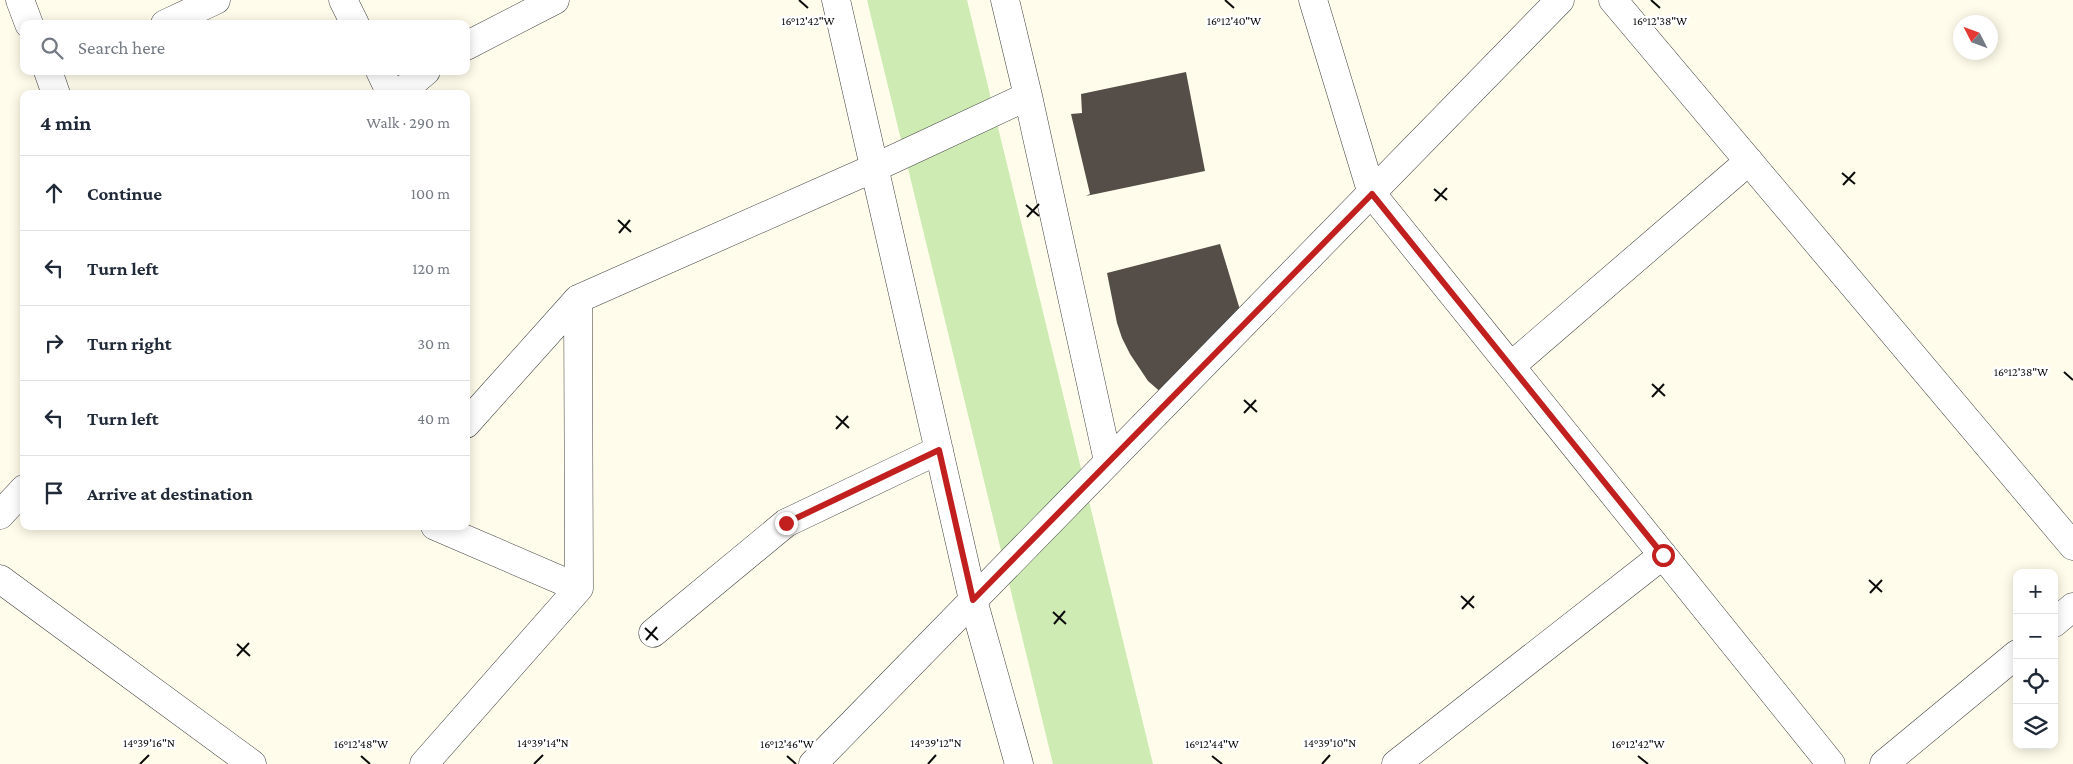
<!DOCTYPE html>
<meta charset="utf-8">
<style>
:root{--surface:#fff;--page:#f6f6f7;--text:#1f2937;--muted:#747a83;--line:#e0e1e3}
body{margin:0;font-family:"Crimson Pro",serif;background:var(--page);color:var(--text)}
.controls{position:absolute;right:15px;bottom:15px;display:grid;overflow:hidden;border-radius:10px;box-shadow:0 2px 12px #0003}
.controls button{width:45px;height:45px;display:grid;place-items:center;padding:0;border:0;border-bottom:1px solid var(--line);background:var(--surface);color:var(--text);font:25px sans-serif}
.compass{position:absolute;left:1953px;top:15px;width:45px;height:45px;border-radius:50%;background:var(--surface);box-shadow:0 2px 12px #0003;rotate:312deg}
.stop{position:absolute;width:15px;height:15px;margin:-11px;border:4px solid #c1201f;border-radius:50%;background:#fff}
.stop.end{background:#c1201f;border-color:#fff;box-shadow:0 1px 5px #0008}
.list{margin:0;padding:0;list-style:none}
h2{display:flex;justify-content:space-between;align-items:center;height:65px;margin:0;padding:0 20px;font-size:21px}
h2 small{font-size:16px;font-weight:400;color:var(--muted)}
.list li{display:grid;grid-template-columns:32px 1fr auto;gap:15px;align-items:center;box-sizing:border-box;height:75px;padding:0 20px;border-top:1px solid var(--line)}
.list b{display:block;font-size:19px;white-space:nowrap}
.list em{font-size:16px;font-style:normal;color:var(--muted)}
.icon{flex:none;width:28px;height:28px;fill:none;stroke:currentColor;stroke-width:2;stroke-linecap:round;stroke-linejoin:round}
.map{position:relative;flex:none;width:2073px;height:764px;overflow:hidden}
.search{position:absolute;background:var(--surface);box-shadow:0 2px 12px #0003;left:20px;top:20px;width:450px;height:55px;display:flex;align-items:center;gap:12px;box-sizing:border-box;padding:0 18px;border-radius:10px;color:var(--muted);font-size:19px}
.panel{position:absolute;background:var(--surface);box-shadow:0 2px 12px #0003;left:20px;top:90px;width:450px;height:440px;border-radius:10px}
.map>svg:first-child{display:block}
</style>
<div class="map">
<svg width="2073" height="764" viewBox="0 0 2073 764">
<rect width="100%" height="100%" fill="#fffceb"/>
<!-- green -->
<path fill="#cdebb3" d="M 867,0 L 967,0 L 1153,764 L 1053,764 Z"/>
<!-- building -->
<path fill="#554e48" d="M 1186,72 L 1205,171 L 1086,196 L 1090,194 L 1071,114 L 1082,113 L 1081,94 Z
M 1220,244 L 1241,313 L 1164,395 L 1148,381 L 1130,354 L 1122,338 L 1117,323 L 1107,273 Z"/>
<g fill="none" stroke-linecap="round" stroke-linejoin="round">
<defs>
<path id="minor" d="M 20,0 L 29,24
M 343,0 L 355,24
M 836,0 L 973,600 L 1019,764
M 1005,0 L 1028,96 L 1108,461
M 1313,0 L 1372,194 L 1831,764
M 1613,0 L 2073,546
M 165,24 L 216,0
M 466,46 L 555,0
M 48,71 L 56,94
M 380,71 L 391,94
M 399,94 L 426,71
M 1511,366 L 1749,161
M 466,424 L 578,299 L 874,168 L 1028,96
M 0,515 L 24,489
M 435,526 L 579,588
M 0,579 L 252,764
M 2054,623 L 2073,607
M 653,633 L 786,523 L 939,450
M 424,764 L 579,588 L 578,299
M 813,764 C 1061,508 1313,256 1560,0
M 1396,764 L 1663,555
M 1884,764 L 2017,654"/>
</defs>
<!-- minor casing -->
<use href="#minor" stroke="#3f3f3f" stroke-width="29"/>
<!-- minor -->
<use href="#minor" stroke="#fff" stroke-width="28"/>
</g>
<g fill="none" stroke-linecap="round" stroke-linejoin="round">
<!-- route -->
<path stroke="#c1201f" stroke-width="6" d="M 786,523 L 939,450 L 973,600 L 1372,194 L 1663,555"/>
</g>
<!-- ticks -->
<path fill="none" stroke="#0c0c0c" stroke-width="2" d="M 799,0 L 808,8M 1225,0 L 1234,8M 1651,0 L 1660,8M 1842,173 L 1855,184M 1843,185 L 1855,172M 1434,189 L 1447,200M 1435,201 L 1447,188M 1026,205 L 1039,216M 1027,217 L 1039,204M 618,220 L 631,232M 619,233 L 630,220M 2064,372 L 2073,380M 1652,384 L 1665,396M 1652,397 L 1664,384M 1244,400 L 1257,412M 1244,413 L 1256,400M 836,416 L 849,428M 836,429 L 848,416M 1869,580 L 1882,592M 1870,593 L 1882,580M 1461,596 L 1474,608M 1462,609 L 1474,596M 1053,612 L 1066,624M 1054,624 L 1065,611M 645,628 L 658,640M 646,640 L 657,627M 237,644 L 250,656M 237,656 L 249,643M 361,756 L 370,764M 787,756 L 796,764M 1212,756 L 1222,764M 1638,756 L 1648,764M 140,764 L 149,755M 534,764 L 543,755M 928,764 L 936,755M 1322,764 L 1330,755"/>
<g font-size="12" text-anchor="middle" fill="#0c0c0c" stroke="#fff" stroke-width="5" stroke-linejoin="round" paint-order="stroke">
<text x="808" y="25">16°12'42"W</text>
<text x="1234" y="25">16°12'40"W</text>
<text x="1660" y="25">16°12'38"W</text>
<text x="2021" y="376">16°12'38"W</text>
<text x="149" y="747">14°39'16"N</text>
<text x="543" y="747">14°39'14"N</text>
<text x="936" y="747">14°39'12"N</text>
<text x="1330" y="747">14°39'10"N</text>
<text x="361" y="748">16°12'48"W</text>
<text x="787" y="748">16°12'46"W</text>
<text x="1212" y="748">16°12'44"W</text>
<text x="1638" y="748">16°12'42"W</text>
</g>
</svg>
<div class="controls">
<button>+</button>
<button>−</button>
<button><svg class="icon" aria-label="locate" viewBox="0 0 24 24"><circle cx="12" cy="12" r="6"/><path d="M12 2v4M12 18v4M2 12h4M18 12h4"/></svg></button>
<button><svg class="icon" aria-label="layers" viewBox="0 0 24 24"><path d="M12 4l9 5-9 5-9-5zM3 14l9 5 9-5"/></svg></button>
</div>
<svg class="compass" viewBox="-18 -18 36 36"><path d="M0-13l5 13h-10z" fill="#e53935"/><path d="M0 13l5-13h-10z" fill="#747a83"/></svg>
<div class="stop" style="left:1663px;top:555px"></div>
<div class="stop end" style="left:786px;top:523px"></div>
<div class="search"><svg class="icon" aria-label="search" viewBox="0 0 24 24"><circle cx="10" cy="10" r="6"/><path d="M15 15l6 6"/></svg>Search here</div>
<section class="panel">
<h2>4 min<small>Walk · 290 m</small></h2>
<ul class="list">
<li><svg class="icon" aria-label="ahead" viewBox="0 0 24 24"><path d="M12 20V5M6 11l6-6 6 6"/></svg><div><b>Continue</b></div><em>100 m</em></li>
<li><svg class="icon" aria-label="left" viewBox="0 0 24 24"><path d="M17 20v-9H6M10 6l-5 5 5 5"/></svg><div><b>Turn left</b></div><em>120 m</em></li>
<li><svg class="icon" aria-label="right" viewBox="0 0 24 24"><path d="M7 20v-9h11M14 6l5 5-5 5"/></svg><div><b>Turn right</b></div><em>30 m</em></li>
<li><svg class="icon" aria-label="left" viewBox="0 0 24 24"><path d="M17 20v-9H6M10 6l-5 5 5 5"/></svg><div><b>Turn left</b></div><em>40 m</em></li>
<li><svg class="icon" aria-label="arrive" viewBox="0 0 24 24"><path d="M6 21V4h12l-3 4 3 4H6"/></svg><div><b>Arrive at destination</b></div></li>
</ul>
</section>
</div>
